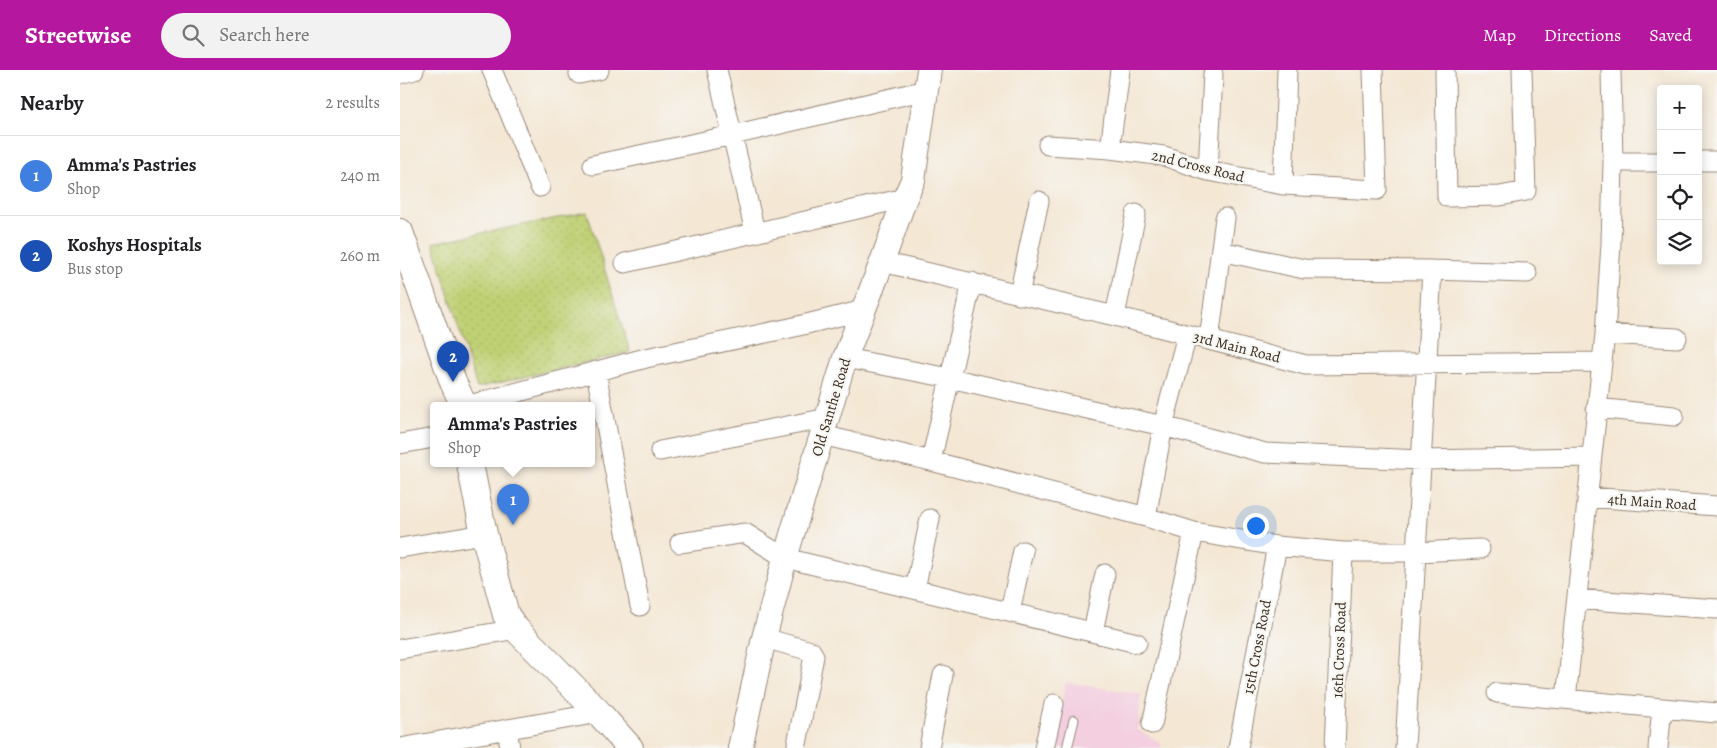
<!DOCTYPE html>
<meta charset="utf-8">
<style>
:root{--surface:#fff;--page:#f2f2f2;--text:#202124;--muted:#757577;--line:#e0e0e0;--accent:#b5179e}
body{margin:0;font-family:Alegreya,serif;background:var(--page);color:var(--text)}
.controls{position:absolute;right:15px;top:15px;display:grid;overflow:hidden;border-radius:5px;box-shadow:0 2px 12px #0003}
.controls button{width:45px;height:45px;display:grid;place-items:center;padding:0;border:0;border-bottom:1px solid var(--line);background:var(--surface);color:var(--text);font:25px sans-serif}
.you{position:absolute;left:855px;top:455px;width:18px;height:18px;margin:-12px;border:4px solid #fff;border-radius:50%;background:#1a73e8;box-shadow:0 0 0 8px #1a73e833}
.badge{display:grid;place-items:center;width:32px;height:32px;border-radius:50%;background:var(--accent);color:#fff;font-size:16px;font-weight:700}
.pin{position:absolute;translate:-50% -41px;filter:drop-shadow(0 1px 2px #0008)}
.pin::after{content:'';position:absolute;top:26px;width:18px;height:15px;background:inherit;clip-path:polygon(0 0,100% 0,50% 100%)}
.popup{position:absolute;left:30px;top:332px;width:165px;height:65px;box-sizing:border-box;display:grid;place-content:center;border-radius:5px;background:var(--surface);filter:drop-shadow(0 1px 4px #0005);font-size:16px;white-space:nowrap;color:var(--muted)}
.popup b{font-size:19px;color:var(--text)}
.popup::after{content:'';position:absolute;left:50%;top:100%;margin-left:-10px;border:10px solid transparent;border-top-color:var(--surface)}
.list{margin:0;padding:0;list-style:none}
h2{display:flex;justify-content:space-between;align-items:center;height:65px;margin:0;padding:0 20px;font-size:21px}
h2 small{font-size:16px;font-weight:400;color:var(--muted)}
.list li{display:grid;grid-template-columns:32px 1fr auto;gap:15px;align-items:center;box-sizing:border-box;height:80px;padding:0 20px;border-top:1px solid var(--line)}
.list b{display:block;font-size:19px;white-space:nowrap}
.list p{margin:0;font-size:16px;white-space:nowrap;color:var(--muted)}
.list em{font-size:16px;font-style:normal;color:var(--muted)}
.icon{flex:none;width:28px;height:28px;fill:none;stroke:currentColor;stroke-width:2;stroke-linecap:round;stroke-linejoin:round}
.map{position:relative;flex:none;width:1317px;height:678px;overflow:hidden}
header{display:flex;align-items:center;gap:30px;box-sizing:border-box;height:70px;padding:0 25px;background:var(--accent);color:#fff}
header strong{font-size:24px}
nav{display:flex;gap:28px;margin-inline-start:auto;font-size:18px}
.search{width:350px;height:45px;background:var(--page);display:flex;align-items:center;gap:12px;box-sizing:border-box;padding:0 18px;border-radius:28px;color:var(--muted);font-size:19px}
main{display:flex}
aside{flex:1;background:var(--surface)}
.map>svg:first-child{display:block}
</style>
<header>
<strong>Streetwise</strong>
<div class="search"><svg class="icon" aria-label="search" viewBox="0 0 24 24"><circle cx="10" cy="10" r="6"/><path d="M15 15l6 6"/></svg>Search here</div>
<nav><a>Map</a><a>Directions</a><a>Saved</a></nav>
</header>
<main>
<aside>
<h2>Nearby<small>2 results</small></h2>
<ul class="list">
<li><span class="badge" style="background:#3f7fe0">1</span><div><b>Amma's Pastries</b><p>Shop</p></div><em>240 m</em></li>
<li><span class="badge" style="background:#1a4fb4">2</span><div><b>Koshys Hospitals</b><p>Bus stop</p></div><em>260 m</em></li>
</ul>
</aside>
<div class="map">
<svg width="1317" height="678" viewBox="0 0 1317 678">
<defs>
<pattern id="grass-dots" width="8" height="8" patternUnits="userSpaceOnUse" patternTransform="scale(1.25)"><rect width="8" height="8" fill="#bfd073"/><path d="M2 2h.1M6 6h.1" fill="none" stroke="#a5b363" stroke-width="1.8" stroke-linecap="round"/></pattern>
</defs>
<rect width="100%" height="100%" fill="#f6f6f2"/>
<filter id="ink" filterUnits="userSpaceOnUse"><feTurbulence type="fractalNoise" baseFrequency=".02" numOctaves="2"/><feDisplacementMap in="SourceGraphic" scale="10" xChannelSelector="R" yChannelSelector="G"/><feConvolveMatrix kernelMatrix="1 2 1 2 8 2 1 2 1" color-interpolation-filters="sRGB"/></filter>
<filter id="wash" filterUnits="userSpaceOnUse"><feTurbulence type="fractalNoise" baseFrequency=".0096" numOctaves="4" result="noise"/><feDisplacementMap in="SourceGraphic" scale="20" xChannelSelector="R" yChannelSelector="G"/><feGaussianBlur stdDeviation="1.12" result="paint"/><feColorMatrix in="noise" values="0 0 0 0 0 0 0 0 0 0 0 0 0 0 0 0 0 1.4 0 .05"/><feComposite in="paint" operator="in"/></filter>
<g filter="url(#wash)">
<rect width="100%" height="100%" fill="#f4e7d4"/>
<!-- built -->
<path fill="#f3cfe0" d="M 666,612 L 741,624 L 738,660 L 761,673 L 761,678 L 650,678 Z"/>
<!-- grass -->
<path fill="url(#grass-dots)" stroke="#7d7d48" d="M 187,142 L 230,282 L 77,318 L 33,173 Z"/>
</g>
<g filter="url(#ink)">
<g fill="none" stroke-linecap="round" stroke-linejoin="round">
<defs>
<path id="service" d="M 667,678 L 674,650"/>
<path id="minor" d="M 92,0 L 140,117
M 317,0 L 355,162
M 1045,0 L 1047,127 L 1100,126 L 1126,121 L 1122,0
M 0,4 L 14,0
M 179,4 L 199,0
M 648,75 L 710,79 L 764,86 L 808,101 L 883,115 L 977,120 L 973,0
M 710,79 L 720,0
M 1298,91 L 1317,91
M 1213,92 L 1261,92
M 193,95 L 333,65 L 526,20
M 808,101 L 813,4
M 883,115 L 887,0
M 821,181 L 904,199 L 1032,200 L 1127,203
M 482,192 L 715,246 L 906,295 L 1201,292
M 225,193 L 505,128
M 619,225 L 639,131
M 715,246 L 736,144
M 1205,264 L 1277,268
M 809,270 L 825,148
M 445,288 L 550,308 L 763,356 L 865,383 L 1021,390 L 1191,387
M 196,302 L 240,536
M 66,336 L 246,288 L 390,258 L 464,240
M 1196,338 L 1274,346
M 422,365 L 531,391 L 746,447 L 763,356 L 787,265
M 0,374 L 34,368
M 260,381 L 428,348
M 531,391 L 572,212
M 1187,427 L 1317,436
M 746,447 L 794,462 L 877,476 L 943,482 L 1016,482 L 1080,479
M 280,473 L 345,463 L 385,488 L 737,573
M 0,478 L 84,464
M 515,519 L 530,449
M 1177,529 L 1317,539
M 610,542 L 623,481
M 693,562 L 705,504
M 364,568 L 411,581 L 414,586 L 397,674
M 0,579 L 116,559
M 1097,623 L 1317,643
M 1166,629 L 1205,264 L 1211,174 L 1213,92 L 1211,0
M 752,654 L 794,462
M 107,659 L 110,678
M 0,678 L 199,643
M 529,678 L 543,605
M 644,678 L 654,634
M 838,678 L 877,476
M 935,678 L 943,482
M 1005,678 L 1032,200
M 1258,678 L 1262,638"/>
<path id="tertiary" d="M 340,678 L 364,568 L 385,488 L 445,288 L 482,192 L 505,128 L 513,110 L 529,0"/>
<path id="secondary" d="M 0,162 L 53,312 L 64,336
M 70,394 L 84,464 L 106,545 L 116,559 L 199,643 L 230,678"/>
</defs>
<!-- service casing -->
<use href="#service" stroke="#988879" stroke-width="11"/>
<!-- minor casing -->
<use href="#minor" stroke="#988879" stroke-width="21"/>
<!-- tertiary casing -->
<use href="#tertiary" stroke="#988879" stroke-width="26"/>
<!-- secondary casing -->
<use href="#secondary" stroke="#988879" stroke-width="28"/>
<!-- service -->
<use href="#service" stroke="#fff" stroke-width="9"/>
<!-- minor -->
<use href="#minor" stroke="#fff" stroke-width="19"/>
<!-- tertiary -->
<use href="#tertiary" stroke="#fff" stroke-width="24"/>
<!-- secondary -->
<use href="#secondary" stroke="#fff" stroke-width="26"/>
</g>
</g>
<g text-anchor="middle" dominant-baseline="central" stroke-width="4.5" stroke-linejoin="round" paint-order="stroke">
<!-- street labels -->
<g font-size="15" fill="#3b2a1e" stroke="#f6f6f2">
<text transform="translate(798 96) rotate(14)">2nd Cross Road</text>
<text transform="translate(837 277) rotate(14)">3rd Main Road</text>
<text transform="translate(431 337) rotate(-73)">Old Santhe Road</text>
<text transform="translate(1252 432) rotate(4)">4th Main Road</text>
<text transform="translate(857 577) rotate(-79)">15th Cross Road</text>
<text transform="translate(939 580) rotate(-88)">16th Cross Road</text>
</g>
</g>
</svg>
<div class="controls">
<button>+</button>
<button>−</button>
<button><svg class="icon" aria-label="locate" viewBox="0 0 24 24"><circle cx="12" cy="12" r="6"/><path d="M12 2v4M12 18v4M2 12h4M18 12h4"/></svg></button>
<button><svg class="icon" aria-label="layers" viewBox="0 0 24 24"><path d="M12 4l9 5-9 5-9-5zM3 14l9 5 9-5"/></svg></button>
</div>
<div class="you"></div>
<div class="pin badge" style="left:113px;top:455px;background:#3f7fe0">1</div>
<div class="popup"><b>Amma's Pastries</b>Shop</div>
<div class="pin badge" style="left:53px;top:312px;background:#1a4fb4">2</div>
</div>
</main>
